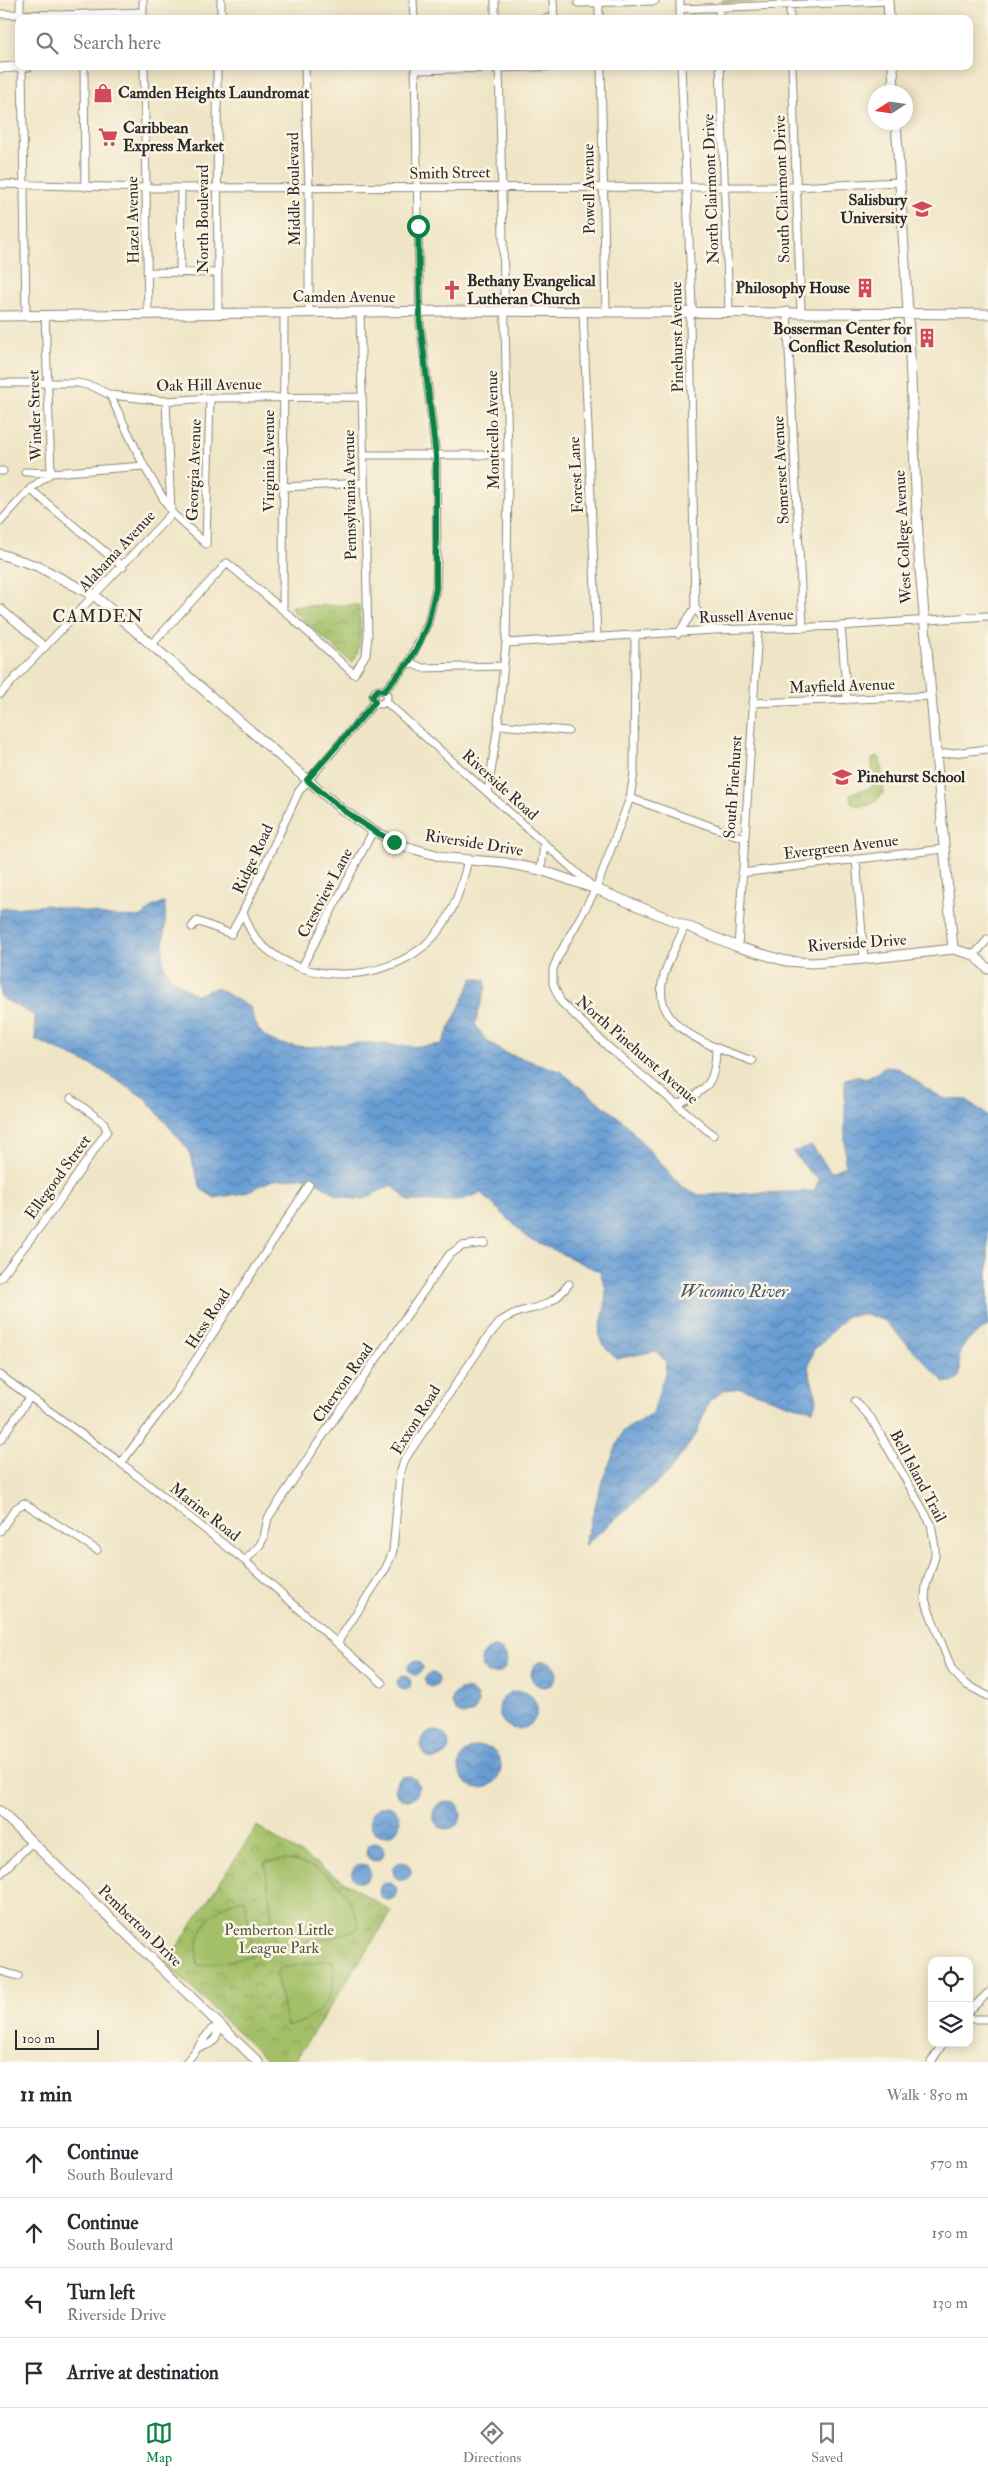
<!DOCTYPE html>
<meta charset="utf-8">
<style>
:root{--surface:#fff;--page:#f2f2f3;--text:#2b2b33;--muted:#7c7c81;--line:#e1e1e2;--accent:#0b8043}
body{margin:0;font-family:"IM FELL Double Pica",serif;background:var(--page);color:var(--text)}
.controls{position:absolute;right:15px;bottom:15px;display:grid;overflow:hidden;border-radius:10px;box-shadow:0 2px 12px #0003}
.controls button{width:45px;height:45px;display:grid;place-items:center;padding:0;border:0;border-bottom:1px solid var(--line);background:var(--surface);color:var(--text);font:25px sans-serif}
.compass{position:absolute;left:868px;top:85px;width:45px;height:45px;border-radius:50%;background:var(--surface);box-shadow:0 2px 12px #0003;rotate:258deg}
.scale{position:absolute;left:15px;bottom:12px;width:84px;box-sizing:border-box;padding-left:5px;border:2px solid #2b2b2b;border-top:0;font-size:14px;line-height:18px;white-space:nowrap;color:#2b2b2b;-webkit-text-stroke:4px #fcf5e5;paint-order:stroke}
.stop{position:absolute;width:15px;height:15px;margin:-11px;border:4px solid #0b8043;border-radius:50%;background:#fff}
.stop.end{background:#0b8043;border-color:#fff;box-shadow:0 1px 5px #0008}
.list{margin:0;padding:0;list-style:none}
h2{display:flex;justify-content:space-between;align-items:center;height:65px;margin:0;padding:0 20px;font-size:21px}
h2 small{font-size:16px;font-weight:400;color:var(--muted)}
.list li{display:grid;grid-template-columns:32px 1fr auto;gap:15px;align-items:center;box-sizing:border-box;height:70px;padding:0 20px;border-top:1px solid var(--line)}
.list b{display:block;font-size:19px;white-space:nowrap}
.list p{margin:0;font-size:16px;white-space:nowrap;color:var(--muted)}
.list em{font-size:16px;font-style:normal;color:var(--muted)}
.icon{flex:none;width:28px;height:28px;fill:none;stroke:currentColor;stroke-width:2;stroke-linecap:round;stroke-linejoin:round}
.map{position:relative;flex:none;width:988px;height:2062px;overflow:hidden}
.search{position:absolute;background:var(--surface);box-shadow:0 2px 12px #0003;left:15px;right:15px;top:15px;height:55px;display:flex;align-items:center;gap:12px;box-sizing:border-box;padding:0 18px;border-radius:10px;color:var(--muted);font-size:19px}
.sheet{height:345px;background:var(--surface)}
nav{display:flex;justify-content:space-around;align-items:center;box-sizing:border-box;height:70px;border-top:1px solid var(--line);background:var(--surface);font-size:14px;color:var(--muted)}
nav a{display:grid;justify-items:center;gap:2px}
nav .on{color:var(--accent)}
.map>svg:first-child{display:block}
</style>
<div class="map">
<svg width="988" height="2062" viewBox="0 0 988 2062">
<defs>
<pattern id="park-crowns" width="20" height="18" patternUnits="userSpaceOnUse" patternTransform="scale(1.25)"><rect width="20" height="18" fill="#a3c067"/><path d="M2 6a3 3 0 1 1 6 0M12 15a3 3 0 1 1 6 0" fill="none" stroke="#859c55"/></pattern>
<pattern id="water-waves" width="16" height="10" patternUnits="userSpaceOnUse" patternTransform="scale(1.25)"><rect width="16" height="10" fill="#679dd4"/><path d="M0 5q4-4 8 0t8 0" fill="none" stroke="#5580ac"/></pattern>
</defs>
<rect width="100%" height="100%" fill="#fcf5e5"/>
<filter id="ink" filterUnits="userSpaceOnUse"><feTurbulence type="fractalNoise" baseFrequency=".02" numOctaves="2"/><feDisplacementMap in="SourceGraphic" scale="10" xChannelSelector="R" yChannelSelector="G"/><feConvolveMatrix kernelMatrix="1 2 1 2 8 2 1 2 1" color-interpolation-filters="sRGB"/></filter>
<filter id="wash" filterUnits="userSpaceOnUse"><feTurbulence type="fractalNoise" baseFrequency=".0096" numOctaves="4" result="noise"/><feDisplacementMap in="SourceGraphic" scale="20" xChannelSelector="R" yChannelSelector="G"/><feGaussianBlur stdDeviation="1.12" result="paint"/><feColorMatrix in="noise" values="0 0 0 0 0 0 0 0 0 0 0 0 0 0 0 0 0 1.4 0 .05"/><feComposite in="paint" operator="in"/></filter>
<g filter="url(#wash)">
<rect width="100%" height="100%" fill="#efe5c6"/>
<!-- park -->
<path fill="url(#park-crowns)" stroke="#677649" d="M 722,0 L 790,0 L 790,1 L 722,3 Z
M 359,605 C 360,625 364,646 352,663 L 292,610 L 291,606 Z
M 878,756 L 880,758 L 884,792 C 877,803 863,812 851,802 L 850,795 C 858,789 864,792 873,786 L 872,759 Z
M 257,1826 L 392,1912 L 294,2062 L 269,2062 L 166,1964 Z"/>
<!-- pitch -->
<path fill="#a3c067" stroke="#677649" d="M 287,1860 C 327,1866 351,1889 359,1928 L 333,1937 L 280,1946 L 275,1942 L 265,1862 Z
M 244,1899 L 254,1951 L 251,1957 L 198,1966 C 192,1932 210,1906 244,1899 Z
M 332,1960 C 340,1993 320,2021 287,2026 L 276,1974 L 280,1968 Z"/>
<!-- water -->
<path fill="url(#water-waves)" stroke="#496480" d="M 164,903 C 170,924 155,962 170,976 C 177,983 188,989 196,995 L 216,988 L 250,1007 C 254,1018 256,1030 266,1037 C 290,1055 341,1042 369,1043 C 397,1045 414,1049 442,1044 L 473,978 L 485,980 L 486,987 L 475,1024 L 485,1039 L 503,1052 L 560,1071 L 624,1122 L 683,1188 L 698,1195 L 814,1191 L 819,1179 L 811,1174 L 793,1152 L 812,1146 L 831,1172 L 845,1166 L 845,1079 L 856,1076 L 866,1079 L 877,1073 L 883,1067 L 898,1068 L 926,1088 L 945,1099 L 967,1100 L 988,1116 L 988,1326 C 979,1332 966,1340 961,1350 C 956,1361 965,1370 956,1381 L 945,1383 L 885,1321 L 866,1314 L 847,1316 L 813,1351 L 808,1368 L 817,1399 L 813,1410 L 793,1406 L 741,1388 L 724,1390 L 709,1401 L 696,1435 L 668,1473 L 584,1546 L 602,1481 L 623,1431 L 653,1413 L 665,1373 L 666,1362 L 656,1351 L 616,1359 L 603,1344 L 599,1333 L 605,1307 L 606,1289 L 600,1272 L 528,1238 L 481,1193 L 458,1201 L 408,1201 L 392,1185 L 361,1200 L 339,1196 L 309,1177 L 273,1180 L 244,1193 L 215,1198 L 201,1189 L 188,1149 L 145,1098 L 96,1067 L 36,1040 L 34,1015 L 0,997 L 0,909 L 46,905 L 112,916 L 142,917 L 154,905 Z
M481 1661a13 13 0 1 1 26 0a13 13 0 1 1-26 0Z
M531 1674a13 13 0 1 1 26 0a13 13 0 1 1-26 0Z
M408 1668a7 7 0 1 1 14 0a7 7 0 1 1-14 0Z
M425 1680a7 7 0 1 1 14 0a7 7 0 1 1-14 0Z
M397 1683a7 7 0 1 1 14 0a7 7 0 1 1-14 0Z
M452 1702a13 13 0 1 1 26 0a13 13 0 1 1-26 0Z
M499 1710a19 19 0 1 1 38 0a19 19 0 1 1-38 0Z
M421 1745a14 14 0 1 1 28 0a14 14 0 1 1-28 0Z
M459 1767a21 21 0 1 1 42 0a21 21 0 1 1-42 0Z
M395 1788a12 12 0 1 1 24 0a12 12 0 1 1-24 0Z
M433 1815a14 14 0 1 1 28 0a14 14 0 1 1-28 0Z
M370 1821a15 15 0 1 1 30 0a15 15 0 1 1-30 0Z
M366 1852a9 9 0 1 1 18 0a9 9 0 1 1-18 0Z
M393 1871a9 9 0 1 1 18 0a9 9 0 1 1-18 0Z
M352 1873a9 9 0 1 1 18 0a9 9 0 1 1-18 0Z
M379 1891a9 9 0 1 1 18 0a9 9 0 1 1-18 0Z"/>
</g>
<g filter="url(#ink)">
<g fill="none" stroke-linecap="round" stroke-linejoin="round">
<defs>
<path id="minor" d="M 20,0 L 20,17
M 143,0 L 143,19
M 413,0 L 414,19
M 495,0 L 495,19
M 553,0 L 554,19
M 680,0 L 680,19
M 578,3 L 655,1
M 599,3 L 599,19
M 790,5 L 790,19
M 719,7 L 719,19
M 680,9 L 888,1
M 0,14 L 60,15 L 143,12
M 221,19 L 221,0
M 544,19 L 554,18
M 22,66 L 26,315
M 84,66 L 85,187
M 144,66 L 148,313
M 217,66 L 218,312
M 305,66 L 309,188 L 309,312
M 601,66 L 606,311
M 720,66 L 729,311
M 792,66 L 801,311
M 415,70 L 572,66
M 0,184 L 147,188 L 795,187 L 900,182
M 147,272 L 217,273
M 180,273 L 181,188
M 787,311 L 803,628
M 583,312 L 597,637
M 0,383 L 78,383 L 94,387 L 110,395 L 166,401 L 210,398 L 361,397
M 110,395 L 144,466 L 172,513 L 206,544
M 166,401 L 171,511
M 363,455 L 508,455
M 0,471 L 3,471
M 25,472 L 51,473 L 144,466
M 283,487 L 364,483
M 30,489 L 123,567
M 0,522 L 30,489 L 51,473 L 45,315
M 206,544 L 210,398
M 0,608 L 45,647
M 695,608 L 713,630
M 283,610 L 284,312
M 841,626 L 847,700
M 678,634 L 695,608 L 690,319 L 692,305 L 681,66
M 635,636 L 634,773 L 630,798 L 596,889 L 558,957 L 553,969 L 553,984 L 561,1002 L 607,1046 L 713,1135
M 506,643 L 713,630 L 841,626 L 988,616
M 152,644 L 227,563 L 283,610 L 354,674 L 366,654 L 368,636 L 360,312
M 409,662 L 422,668 L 503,666
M373 697a7 7 0 1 1 14 0a7 7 0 1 1-14 0Z
M 384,691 L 409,662 L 428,623 L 436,588 L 437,562 L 436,456 L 420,322 L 415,66
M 0,694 L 172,513
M 385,701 L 593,887
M 375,702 L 299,791 L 243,912 C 248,925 252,936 262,945 C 304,985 381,982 424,946 C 451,923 460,893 468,860
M 753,703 L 931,696
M 498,725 L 568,731
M 935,755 L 988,749
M 488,792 L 498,725 L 506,643 L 507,591 L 508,455 L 499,66
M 630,798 L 744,838
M 856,859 L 864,959
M 541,870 L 544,843
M 741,873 L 943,849
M 685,926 C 678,942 669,958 664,975 C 647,1029 715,1047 752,1061
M 192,927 L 197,921 L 231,934 L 243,912
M 738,947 L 758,630
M 974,955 L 988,939
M 302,967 L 373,831
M 678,1104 C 708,1089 716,1083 716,1047
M 0,1278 L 56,1206 L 107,1131 L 104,1123 L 71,1098
M 0,1375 L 121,1463 L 245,1561 L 382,1683
M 855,1401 L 871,1418 L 931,1524 L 935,1548 L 935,1557 L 926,1585 L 925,1599 L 929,1611 L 952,1670 L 965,1684 L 988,1696
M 0,1440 L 30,1397
M 121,1463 L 175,1392 L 309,1185
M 0,1531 L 16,1508 L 24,1503 L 97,1550
M 245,1561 L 260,1545 L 264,1537 L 268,1518 L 324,1434 L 449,1255 L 462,1246 L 485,1243
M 337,1643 L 386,1568 L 393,1551 L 400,1473 L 405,1459 L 487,1338 L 501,1321 C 528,1302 544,1317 569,1284
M 0,1874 L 32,1842
M 0,1971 L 18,1976
M 969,2011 L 988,1993
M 969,2019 L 988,2019
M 201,2047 C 219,2042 214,2037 221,2026
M 186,2062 C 197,2051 202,2039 212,2029 L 218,2028
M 931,2062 L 943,2043"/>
<path id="tertiary" d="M 888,0 L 889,19
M 893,66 L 894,92
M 0,68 L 29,66
M 896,122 L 908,312 L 919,557 L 953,949
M 0,316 L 455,311 L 988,314
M 0,554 L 37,566 L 95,596 L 340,808 L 373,831 L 407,847 L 447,858 L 505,863 L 541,870 L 596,889 L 738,947 L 786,961 L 812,963 L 864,959 L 953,949 L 974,955 L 988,969
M 0,1811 L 258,2062"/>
</defs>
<!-- minor casing -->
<use href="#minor" stroke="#8d8878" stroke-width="9"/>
<!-- tertiary casing -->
<use href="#tertiary" stroke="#8d8878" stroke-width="11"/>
<!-- minor -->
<use href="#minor" stroke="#fff" stroke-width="7"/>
<!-- tertiary -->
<use href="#tertiary" stroke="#fff" stroke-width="9"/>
</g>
</g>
<g fill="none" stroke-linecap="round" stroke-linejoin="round" filter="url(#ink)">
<!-- route -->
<path stroke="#0b8043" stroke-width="6" d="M 394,842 C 362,826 335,804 307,780 L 375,702 L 372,696 L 378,690 L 384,691 L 409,662 L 420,642 L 428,623 L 436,588 L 436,456 L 420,322 L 418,226"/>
</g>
<!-- icons -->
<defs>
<symbol id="shop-bare" viewBox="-9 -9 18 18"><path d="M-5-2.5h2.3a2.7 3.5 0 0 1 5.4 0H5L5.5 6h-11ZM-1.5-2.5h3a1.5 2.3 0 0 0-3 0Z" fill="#d1495b" stroke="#fcf5e5" stroke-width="2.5" paint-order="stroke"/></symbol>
<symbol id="supermarket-bare" viewBox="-9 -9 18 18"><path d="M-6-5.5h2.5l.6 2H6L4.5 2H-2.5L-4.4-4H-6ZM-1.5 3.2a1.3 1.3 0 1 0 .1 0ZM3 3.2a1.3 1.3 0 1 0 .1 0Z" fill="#d1495b" stroke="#fcf5e5" stroke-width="2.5" paint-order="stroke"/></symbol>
<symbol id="university-bare" viewBox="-9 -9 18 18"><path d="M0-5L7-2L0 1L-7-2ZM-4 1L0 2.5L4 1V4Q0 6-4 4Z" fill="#d1495b" stroke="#fcf5e5" stroke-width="2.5" paint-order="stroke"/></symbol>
<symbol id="building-bare" viewBox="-9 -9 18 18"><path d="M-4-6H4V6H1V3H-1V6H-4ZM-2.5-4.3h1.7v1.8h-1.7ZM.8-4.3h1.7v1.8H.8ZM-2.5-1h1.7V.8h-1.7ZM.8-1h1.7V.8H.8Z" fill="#d1495b" stroke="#fcf5e5" stroke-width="2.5" paint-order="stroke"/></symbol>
<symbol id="church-bare" viewBox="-9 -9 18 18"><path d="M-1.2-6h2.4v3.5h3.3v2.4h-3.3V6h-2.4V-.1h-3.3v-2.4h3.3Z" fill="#d1495b" stroke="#fcf5e5" stroke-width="2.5" paint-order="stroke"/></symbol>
<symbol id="school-bare" viewBox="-9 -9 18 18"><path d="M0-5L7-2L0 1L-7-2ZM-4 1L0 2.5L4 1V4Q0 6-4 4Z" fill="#d1495b" stroke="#fcf5e5" stroke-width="2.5" paint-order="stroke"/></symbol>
</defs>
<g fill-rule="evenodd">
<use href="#shop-bare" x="89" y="79" width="28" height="28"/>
<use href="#supermarket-bare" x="94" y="123" width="28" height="28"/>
<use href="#university-bare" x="908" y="195" width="28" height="28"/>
<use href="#building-bare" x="851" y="274" width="28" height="28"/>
<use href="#church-bare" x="438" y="276" width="28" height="28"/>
<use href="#building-bare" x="913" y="324" width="28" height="28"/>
<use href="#school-bare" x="828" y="763" width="28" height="28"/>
</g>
<g text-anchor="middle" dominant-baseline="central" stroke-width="5" stroke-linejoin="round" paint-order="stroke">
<!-- poi labels -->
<g font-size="16" font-weight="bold" fill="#2b2b2b" stroke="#fcf5e5" text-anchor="start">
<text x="118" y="93">Camden Heights Laundromat</text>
<text x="123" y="128">Caribbean<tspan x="123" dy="18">Express Market</tspan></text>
<text x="907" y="200" text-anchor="end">Salisbury<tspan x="907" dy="18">University</tspan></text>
<text x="467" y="281">Bethany Evangelical<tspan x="467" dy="18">Lutheran Church</tspan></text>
<text x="850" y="288" text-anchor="end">Philosophy House</text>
<text x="912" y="329" text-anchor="end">Bosserman Center for<tspan x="912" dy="18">Conflict Resolution</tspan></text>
<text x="857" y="777">Pinehurst School</text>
</g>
<!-- street labels -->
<g font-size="16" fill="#2b2b2b" stroke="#fcf5e5">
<text transform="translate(450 173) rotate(-1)">Smith Street</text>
<text transform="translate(294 189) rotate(-91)">Middle Boulevard</text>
<text transform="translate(589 189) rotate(-91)">Powell Avenue</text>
<text transform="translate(711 189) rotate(-92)">North Clairmont Drive</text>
<text transform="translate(782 189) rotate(-92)">South Clairmont Drive</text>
<text transform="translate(203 219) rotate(-90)">North Boulevard</text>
<text transform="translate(133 220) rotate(-91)">Hazel Avenue</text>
<text x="344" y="297">Camden Avenue</text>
<text transform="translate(677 337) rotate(-91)">Pinehurst Avenue</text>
<text transform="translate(209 385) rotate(-1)">Oak Hill Avenue</text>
<text transform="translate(35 415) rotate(-92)">Winder Street</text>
<text transform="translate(493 430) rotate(-91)">Monticello Avenue</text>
<text transform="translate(269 461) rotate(-90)">Virginia Avenue</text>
<text transform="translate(194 470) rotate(-88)">Georgia Avenue</text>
<text transform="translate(781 470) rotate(-93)">Somerset Avenue</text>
<text transform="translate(576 475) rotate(-93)">Forest Lane</text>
<text transform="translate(350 495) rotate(-91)">Pennsylvania Avenue</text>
<text transform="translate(903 537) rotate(-93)">West College Avenue</text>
<text transform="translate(117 551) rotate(-47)">Alabama Avenue</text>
<text transform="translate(746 616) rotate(-2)">Russell Avenue</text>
<text transform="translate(842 686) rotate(-2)">Mayfield Avenue</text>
<text transform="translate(500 785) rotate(42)">Riverside Road</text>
<text transform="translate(733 787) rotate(-86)">South Pinehurst</text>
<text transform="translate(474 843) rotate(9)">Riverside Drive</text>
<text transform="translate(841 847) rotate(-7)">Evergreen Avenue</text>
<text transform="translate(253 859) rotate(-65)">Ridge Road</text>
<text transform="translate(325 893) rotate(-62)">Crestview Lane</text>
<text transform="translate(857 943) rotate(-4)">Riverside Drive</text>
<text transform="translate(637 1050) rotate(41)">North Pinehurst Avenue</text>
<text transform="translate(58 1177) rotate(-54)">Ellegood Street</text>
<text transform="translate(208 1319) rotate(-57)">Hess Road</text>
<text transform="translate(343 1383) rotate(-55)">Chervon Road</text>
<text transform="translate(416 1420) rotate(-58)">Exxon Road</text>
<text transform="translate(918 1476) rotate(62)">Bell Island Trail</text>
<text transform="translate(205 1512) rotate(38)">Marine Road</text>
<text transform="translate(140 1926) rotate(44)">Pemberton Drive</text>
</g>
<!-- park labels -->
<g font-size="16" fill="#4f583d" stroke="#fcf5e5">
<text x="279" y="1930">Pemberton Little<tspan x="279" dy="18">League Park</tspan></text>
</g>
<!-- neighbourhood labels -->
<g font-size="18" letter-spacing="1" fill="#2b2b2b" stroke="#fcf5e5">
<text x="98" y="616">CAMDEN</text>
</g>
<!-- water labels -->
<g font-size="18" font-style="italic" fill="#43596f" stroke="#fcf5e5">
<text x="734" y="1291">Wicomico River</text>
</g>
</g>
</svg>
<div class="controls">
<button><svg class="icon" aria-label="locate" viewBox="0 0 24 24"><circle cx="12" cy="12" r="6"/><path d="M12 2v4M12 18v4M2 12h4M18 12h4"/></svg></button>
<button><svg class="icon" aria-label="layers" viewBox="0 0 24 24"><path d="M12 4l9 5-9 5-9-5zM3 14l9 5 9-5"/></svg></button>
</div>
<svg class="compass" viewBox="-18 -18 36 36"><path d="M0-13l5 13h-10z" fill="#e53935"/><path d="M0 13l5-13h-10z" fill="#7c7c81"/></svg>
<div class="scale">100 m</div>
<div class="stop" style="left:418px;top:226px"></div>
<div class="stop end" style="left:394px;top:842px"></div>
<div class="search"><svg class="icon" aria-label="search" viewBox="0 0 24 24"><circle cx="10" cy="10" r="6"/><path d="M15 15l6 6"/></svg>Search here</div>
</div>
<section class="sheet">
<h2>11 min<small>Walk · 850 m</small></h2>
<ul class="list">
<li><svg class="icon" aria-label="ahead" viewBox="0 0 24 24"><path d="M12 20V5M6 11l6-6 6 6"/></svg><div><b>Continue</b><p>South Boulevard</p></div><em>570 m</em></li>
<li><svg class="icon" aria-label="ahead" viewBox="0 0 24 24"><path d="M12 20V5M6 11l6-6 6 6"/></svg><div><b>Continue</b><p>South Boulevard</p></div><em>150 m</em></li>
<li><svg class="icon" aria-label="left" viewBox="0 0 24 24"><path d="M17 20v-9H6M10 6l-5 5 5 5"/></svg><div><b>Turn left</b><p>Riverside Drive</p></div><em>130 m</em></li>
<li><svg class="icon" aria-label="arrive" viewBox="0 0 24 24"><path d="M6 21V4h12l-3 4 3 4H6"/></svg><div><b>Arrive at destination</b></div></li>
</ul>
</section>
<nav>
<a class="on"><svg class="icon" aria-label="map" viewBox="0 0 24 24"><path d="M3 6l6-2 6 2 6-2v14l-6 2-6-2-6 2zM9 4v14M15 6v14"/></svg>Map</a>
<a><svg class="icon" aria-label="directions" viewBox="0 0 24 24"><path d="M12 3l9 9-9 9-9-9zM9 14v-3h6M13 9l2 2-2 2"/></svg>Directions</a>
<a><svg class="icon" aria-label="saved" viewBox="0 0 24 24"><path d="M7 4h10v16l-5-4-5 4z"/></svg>Saved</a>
</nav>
